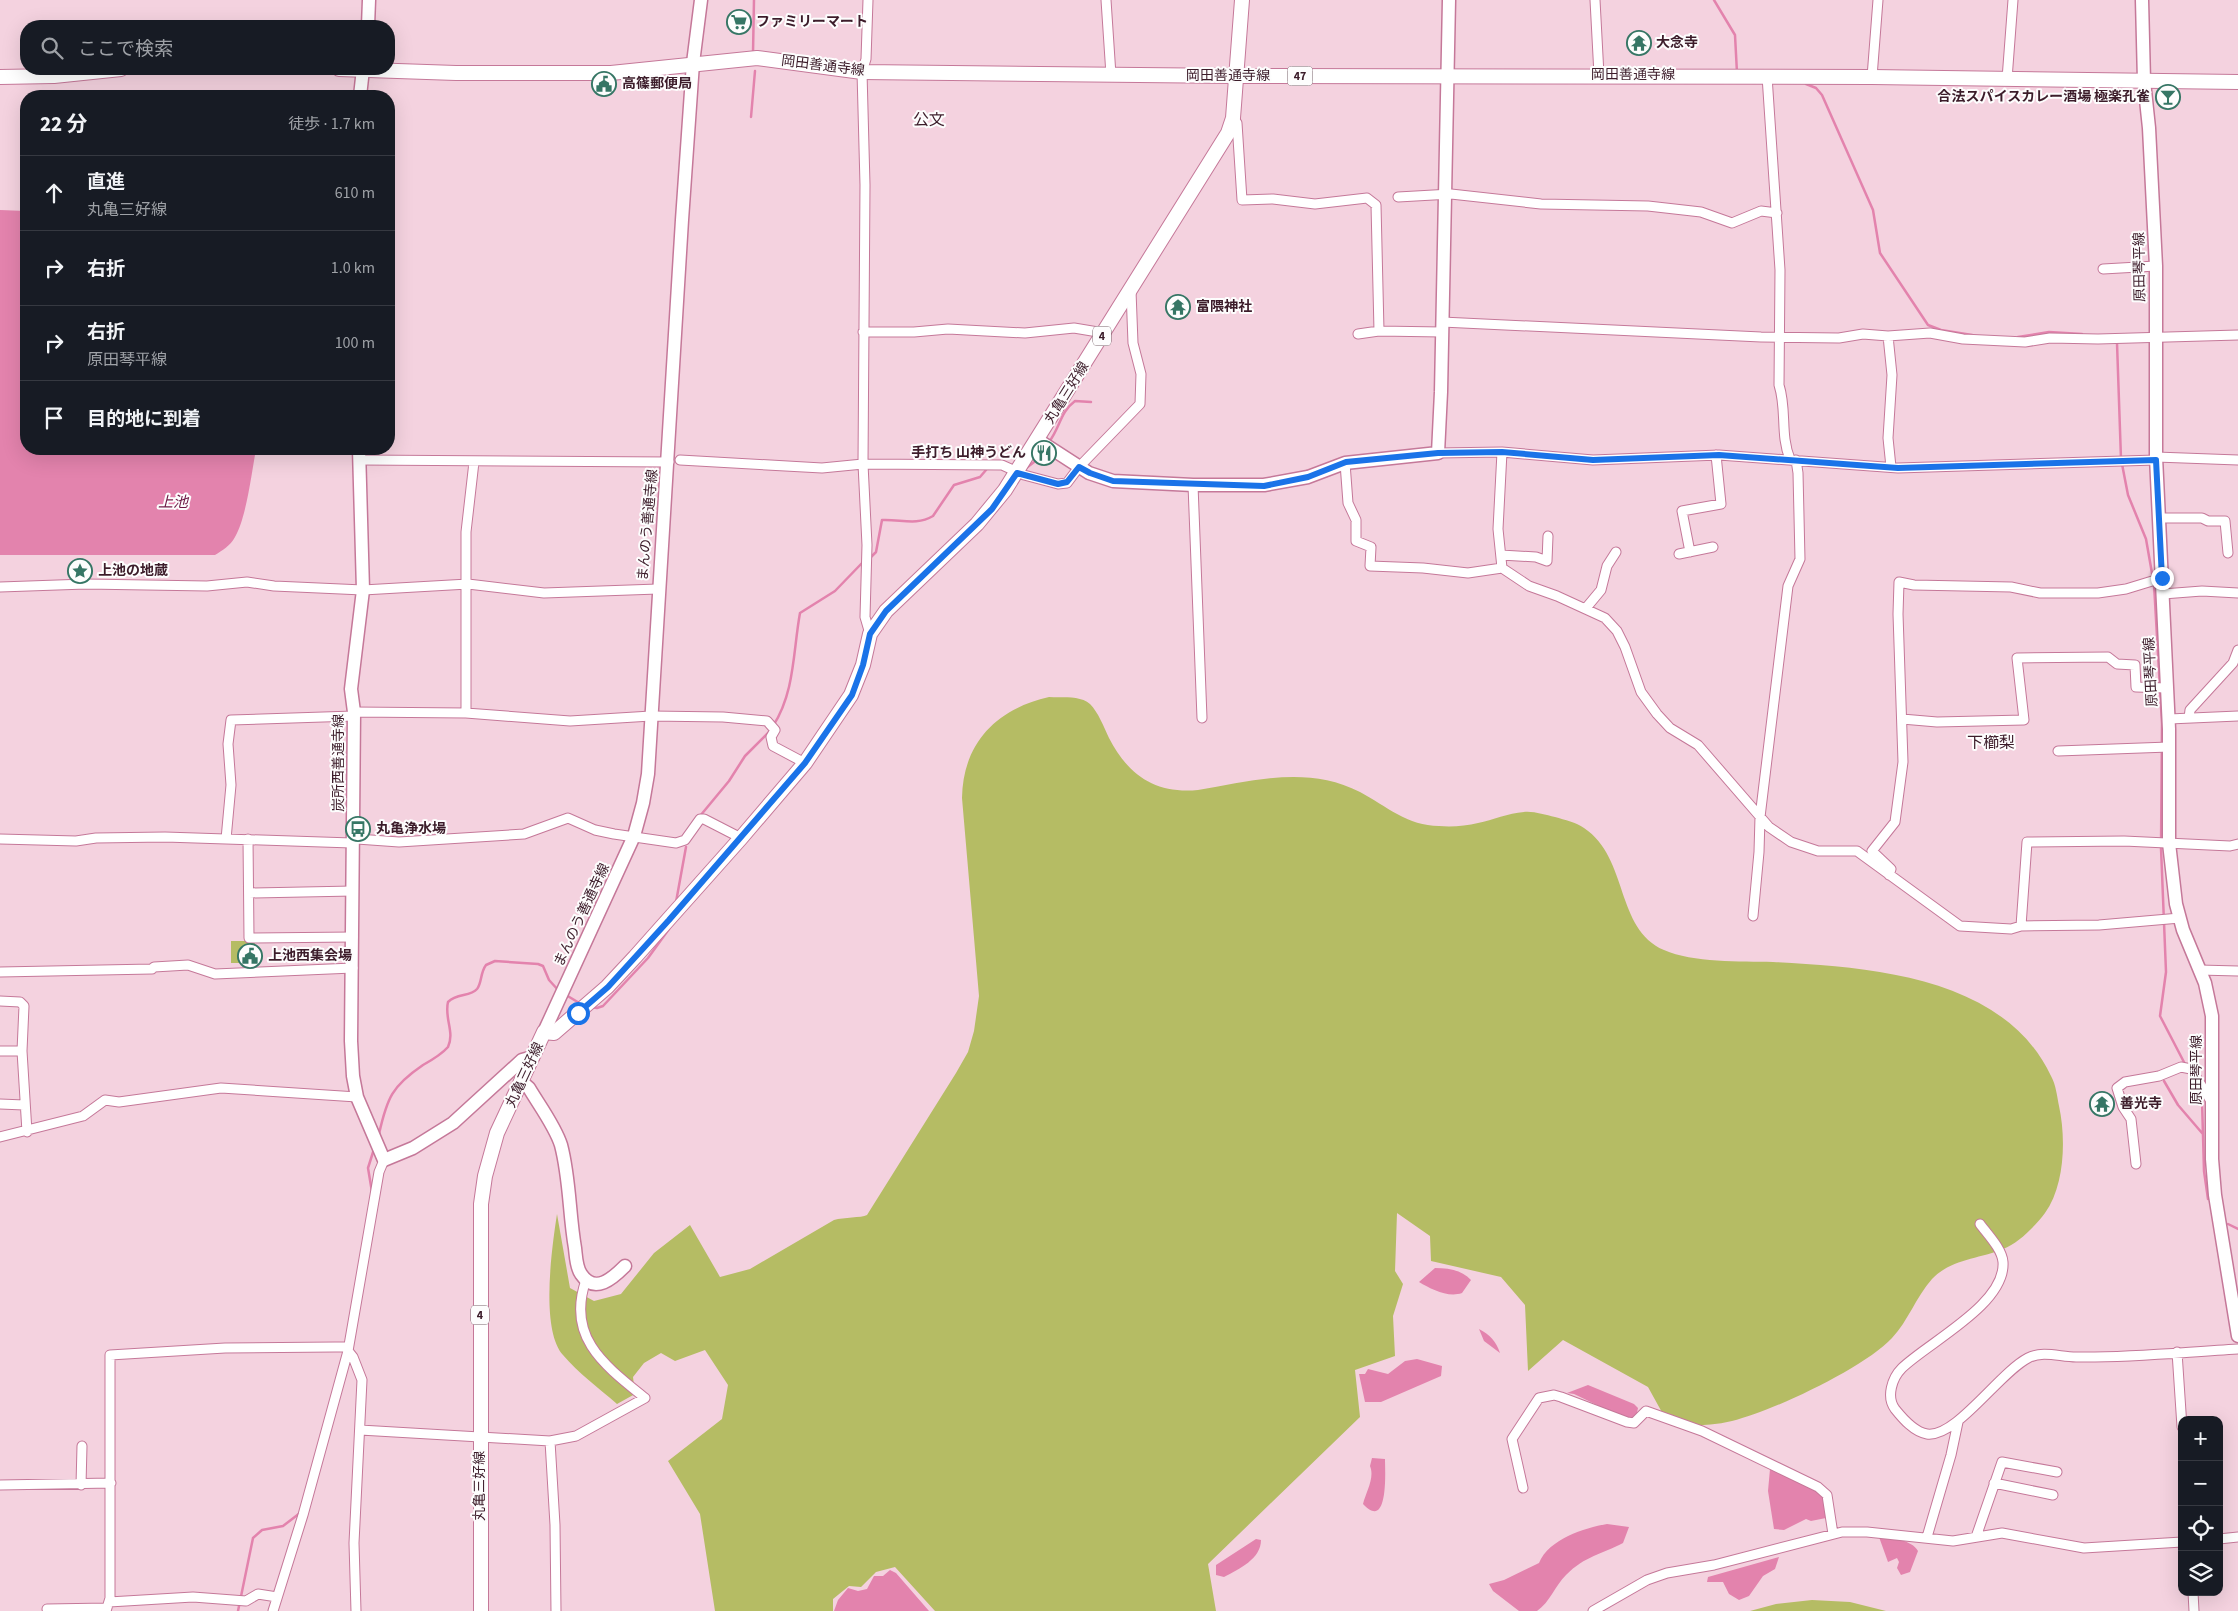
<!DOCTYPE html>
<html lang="ja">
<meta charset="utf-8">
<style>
:root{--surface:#171b24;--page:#20242c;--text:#f1f3f6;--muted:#9ea1a6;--line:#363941}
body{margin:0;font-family:"Source Sans 3","Noto Sans JP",sans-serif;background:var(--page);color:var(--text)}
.controls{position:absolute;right:15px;bottom:15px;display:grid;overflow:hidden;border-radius:10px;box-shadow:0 5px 20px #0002}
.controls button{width:45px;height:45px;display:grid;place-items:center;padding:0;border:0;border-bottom:1px solid var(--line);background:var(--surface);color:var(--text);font:25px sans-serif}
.stop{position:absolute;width:15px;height:15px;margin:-11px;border:4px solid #1a73e8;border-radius:50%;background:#fff}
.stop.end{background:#1a73e8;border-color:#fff;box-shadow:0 1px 5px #0008}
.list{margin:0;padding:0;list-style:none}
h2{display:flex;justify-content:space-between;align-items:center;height:65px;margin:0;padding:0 20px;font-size:21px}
h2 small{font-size:16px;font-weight:400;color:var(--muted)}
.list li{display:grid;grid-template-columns:32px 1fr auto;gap:15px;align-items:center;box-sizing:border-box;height:75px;padding:0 20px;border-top:1px solid var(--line)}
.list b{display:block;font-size:19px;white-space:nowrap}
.list p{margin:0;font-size:16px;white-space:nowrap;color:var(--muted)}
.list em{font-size:16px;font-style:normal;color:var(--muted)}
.icon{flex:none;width:28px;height:28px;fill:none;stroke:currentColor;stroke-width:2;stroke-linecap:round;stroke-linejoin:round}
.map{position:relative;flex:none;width:2238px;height:1611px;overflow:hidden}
.search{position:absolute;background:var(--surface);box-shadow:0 5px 20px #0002;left:20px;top:20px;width:375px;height:55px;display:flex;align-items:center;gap:12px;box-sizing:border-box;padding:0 18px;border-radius:20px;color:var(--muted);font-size:19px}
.panel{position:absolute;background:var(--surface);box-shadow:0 5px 20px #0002;left:20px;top:90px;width:375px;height:365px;border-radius:20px}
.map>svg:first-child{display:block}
</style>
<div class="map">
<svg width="2238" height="1611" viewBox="0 0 2238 1611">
<rect width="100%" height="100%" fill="#f4d2df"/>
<!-- green -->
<path fill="#b5bc64" d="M 1049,697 C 1061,698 1080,695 1090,704 C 1098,712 1104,727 1109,738 C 1128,775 1155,794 1198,790 C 1253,781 1307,765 1360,792 C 1386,806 1408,826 1439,826 C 1452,827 1466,826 1478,823 C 1493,820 1508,813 1524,812 C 1534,811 1545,815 1555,817 C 1565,820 1576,822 1584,828 C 1629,858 1615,929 1664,950 C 1693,963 1740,961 1773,962 C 1869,967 2004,976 2051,1076 C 2056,1085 2057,1096 2059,1106 C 2066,1138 2065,1185 2045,1213 C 2035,1226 2019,1243 2003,1249 C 1979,1259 1951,1259 1932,1279 C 1916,1297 1908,1321 1892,1338 C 1864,1368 1773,1411 1732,1421 C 1711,1426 1691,1426 1669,1425 L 1648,1387 L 1563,1340 L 1528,1371 L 1525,1305 L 1501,1277 L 1431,1261 L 1430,1236 L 1397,1213 L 1395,1271 L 1403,1284 L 1393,1316 L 1395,1356 L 1355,1370 L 1360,1417 L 1208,1564 L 1216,1611 L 935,1611 L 895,1567 L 876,1572 L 861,1587 L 849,1586 L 833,1599 L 833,1611 L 715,1611 L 700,1514 L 668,1461 L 722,1419 L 728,1385 L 705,1350 L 675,1361 L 661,1353 L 644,1363 L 633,1377 L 635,1394 L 617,1404 C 599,1388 578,1373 563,1355 C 540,1329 552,1247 557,1214 L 570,1288 L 594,1301 L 621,1294 L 654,1253 L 690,1225 L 720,1277 L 750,1269 L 834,1220 C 844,1217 861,1218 867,1215 L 956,1073 L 968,1052 L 974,1031 L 979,996 L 962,798 C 963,743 996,709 1049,697 Z
M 231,941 L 255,941 L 255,952 L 243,952 L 243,963 L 231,963 Z
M 1812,1600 L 1850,1602 L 1886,1611 L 1750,1611 L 1776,1604 Z"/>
<!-- water -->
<path fill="#e383ad" d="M 0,210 L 26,211 L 26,449 L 256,449 C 252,471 246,519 235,537 C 230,546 223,550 215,555 L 0,555 Z
M 1435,1268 C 1448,1268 1462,1270 1471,1280 L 1462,1293 C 1448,1298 1431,1289 1419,1282 Z
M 1479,1329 C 1490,1335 1496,1341 1500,1353 L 1484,1341 Z
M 1417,1359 L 1442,1366 L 1441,1376 L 1381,1402 L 1365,1402 L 1359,1374 L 1365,1374 L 1368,1369 L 1388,1374 L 1405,1361 Z
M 1588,1385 L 1634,1404 L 1638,1408 L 1637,1413 L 1631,1420 L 1626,1419 L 1574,1394 L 1567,1393 Z
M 1372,1458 L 1385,1459 C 1385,1470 1389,1532 1363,1504 C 1366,1492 1375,1478 1370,1466 Z
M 1770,1469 L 1823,1494 L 1826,1518 L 1811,1521 L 1806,1519 L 1784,1530 L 1774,1529 L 1768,1491 Z
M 1607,1524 L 1629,1527 L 1623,1543 C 1602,1554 1585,1556 1566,1575 C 1555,1586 1550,1602 1537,1611 L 1519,1611 L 1493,1591 L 1489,1584 L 1504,1580 L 1539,1563 C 1549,1539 1584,1528 1607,1524 Z
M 1879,1537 C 1891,1537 1912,1540 1918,1551 L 1910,1572 L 1901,1575 L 1897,1568 L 1899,1562 L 1897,1558 L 1888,1562 Z
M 1256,1539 L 1261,1540 C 1261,1559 1239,1569 1224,1577 L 1216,1575 L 1216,1565 Z
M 1779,1557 L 1775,1569 L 1763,1576 L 1749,1596 L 1739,1600 L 1729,1594 L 1723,1582 L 1707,1582 L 1708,1577 Z
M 890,1570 L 896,1573 L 929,1611 L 834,1611 L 838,1600 L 848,1588 L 858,1591 L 867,1589 L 874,1576 L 883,1576 Z"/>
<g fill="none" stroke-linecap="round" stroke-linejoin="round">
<!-- stream -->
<path stroke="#e383ad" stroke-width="2.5" d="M 1714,0 L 1735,35 L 1737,73
M 753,53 L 754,0
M 1806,84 L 1816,88 L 1822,95 L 1873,210 L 1880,253 L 1928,325 L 1941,330 L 1972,335
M 751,117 L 755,71
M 2018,337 L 2049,332 L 2082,334
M 2117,343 L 2121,459
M 1049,442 C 1060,428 1060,412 1075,401 L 1091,402
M 2122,464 L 2128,495 L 2146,539 L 2153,579
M 1025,469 L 1038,459 L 1045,449
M 868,560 L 876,552 L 882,520 C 901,519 916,526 933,516 L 954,485 L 980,477 L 986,470
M 2154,584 L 2162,724 L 2161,848 L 2166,972 L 2160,1016 L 2186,1066
M 773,726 C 795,692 793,651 800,613 L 835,591 L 863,562
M 700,816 L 729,781 L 745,756 L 770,731
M 676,902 L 686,847
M 566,995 L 581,1004
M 590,1007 L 597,1008 L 603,1006 L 648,958 L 669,929
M 2188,1071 L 2202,1100 L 2204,1171 L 2208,1199
M 2164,1081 L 2178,1105 L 2202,1133
M 379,1134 C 387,1098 392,1086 423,1065 C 432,1060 441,1055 448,1047 C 455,1032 444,1018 448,1002 C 457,993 470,997 477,989 C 482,983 480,973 486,965 L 495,961 L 538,964 L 543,966 L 549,980 L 559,991
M 372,1192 L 368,1168 L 374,1149
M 2228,1224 L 2238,1229
M 238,1611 L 253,1538 L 262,1530 L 283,1526 L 300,1513"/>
<defs>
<path id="street" d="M 868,0 L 866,59 L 862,72 L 865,185 L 863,464 L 867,545 L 865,617 L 870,634
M 1106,0 L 1111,75
M 1595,0 L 1599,75
M 1767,76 L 1780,270 L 1779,385 C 1787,410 1780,435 1790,459
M 1872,77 L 1878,0
M 2007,79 L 2013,0
M 1233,118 L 1237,123 L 1242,200 L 1273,199 L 1315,204 L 1367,198 L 1376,205 L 1379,331
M 1398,197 L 1451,194 L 1541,204 L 1648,206 L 1701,212 L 1732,223 L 1761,211 L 1777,213
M 2103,269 L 2156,266
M 1442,322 L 1761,337 L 1839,338 L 1863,334 L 1888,336 L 1930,333 L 1963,339 L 2025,342 L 2050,338 L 2098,339 L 2238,335
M 863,332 L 914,332 L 948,329 L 1025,333 L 1074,328 L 1104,333
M 1358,334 L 1379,331 L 1442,332
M 1888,336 L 1892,375 L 1888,438 L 1891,467
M 1438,453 L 1502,452 L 1593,460 L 1719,455 L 1898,468 L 2156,460
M 2156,457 L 2238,460
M 360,460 L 669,462
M 680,460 L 822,468 L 863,464 L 1002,465 L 1024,475 L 1058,484 L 1067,483 L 1079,467 L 1140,404 L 1141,374 L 1133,343 L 1131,291
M 1345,463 L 1348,503 L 1356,520 L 1356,541 L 1371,547 L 1370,566 L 1423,568 L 1468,573 L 1502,568 L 1529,586 L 1557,596 L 1605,618 L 1617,631 L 1625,647 L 1641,692 L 1657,714 L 1670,728 L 1698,745 L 1769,827 L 1791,842 L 1818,851 L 1857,851 L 1960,926 L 2011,929 L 2021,926 L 2099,925 L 2180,918
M 1193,485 L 1202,718
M 2159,518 L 2202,518 L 2208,521 L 2225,521 L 2228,553
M 1690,552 L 1682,511 L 1721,504 L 1716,455
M 1679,554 L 1713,547
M 1501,555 L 1536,557 L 1547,561 L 1548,536
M 1502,568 L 1498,529 L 1502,452
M 0,587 L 86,584 L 207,586 L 247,582 L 274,586 L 363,590 L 468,584 L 544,593 L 658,589
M 2163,594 L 2202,591 L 2238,593
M 1586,608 L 1601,590 L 1607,566 L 1616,552
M 354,712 L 466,713 L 570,721 L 651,716 L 723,717 L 767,721 L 775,730 L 771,737 L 773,746 L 805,763
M 466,713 L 466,532 L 474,462
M 2189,718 L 2190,710 L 2233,663 L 2238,650
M 1902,719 L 1937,722 L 2024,720 L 2017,658 L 2108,657 L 2117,664 L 2135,665 L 2136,687 L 2167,688
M 2169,719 L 2238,716
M 2058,751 L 2169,747
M 0,839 L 76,841 L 96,838 L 165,837 L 352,843 L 357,839 L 399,842 L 524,834 L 568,818 L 595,830 L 614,834 L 676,843 L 685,840 L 700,819 L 704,819 L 741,838
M 226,839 L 231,785 L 228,744 L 231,720 L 354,716
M 248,839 L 249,938 L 353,937
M 1889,875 L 1891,869 L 1872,851 L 1895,822 L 1903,762 L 1898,614 L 1899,582 L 1914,585 L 2011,587 L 2040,593 L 2098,593 L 2126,589 L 2162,578
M 249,893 L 353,891
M 1753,916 L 1759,852 L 1760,817 L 1788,586 L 1800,559 L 1798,473 L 1796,460
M 2021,926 L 2027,842 L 2124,841 L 2230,846 L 2238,844
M 2199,970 L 2238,971
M 0,972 L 152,969 L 154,967 L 188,965 L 215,974 L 353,968
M 0,1001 L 20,1002 L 24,1006 L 22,1051 L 27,1132
M 0,1051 L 22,1051
M 0,1104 L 24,1105
M 0,1137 L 83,1116 L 105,1100 L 119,1102 L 221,1088 L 357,1097
M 2136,1164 L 2131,1119 L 2123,1107 L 2117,1088 L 2125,1082 L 2159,1076 L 2181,1067 L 2191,1069 L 2211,1101
M 1980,1224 C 1988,1235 2002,1249 2003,1262 C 2006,1304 1929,1342 1902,1368 C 1892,1378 1886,1397 1895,1409 C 1903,1419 1914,1432 1927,1434 C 1956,1438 1999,1373 2028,1358 C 2043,1350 2060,1357 2076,1357 C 2130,1358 2184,1352 2238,1349
M 2177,1352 L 2182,1427
M 360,1430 L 550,1441 L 576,1436 L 645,1398 C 604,1365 566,1337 586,1280
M 550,1441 L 555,1525 L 556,1611
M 1994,1483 L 2053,1495
M 0,1485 L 111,1483
M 81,1485 L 82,1446
M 1523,1488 L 1512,1439 L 1539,1398 L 1554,1395 L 1561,1397 L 1627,1422 L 1634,1423 L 1646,1411 L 1702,1431 L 1818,1487 L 1827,1495 L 1833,1534
M 1927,1537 L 1951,1455 L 1958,1422
M 1976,1537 L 2002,1462 L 2057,1472
M 2219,1539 L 2238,1537
M 2193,1592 L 2194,1611
M 109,1602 L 193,1597 L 246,1601 L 258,1594 L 277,1597
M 47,1609 L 107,1608
M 106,1611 L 110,1598 L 110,1355 L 225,1348 L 335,1347 L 345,1347 L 353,1357 L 362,1380 L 354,1543 L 356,1611
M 273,1611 L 303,1515 L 348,1351 L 379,1172 L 384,1160
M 1593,1611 L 1647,1580 L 1667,1573 L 1714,1565 L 1842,1532 L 1867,1532 L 1953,1541 L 2002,1533 L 2084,1548 L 2182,1542"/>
<path id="secondary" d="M 2142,0 L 2144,81 L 2149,128 L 2156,266 L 2156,457 L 2169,729 L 2169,843 L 2176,904 L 2183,930 L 2205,983 L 2212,1016 L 2212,1159 L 2215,1195 L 2238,1336
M 368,26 L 369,0
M 360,96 L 363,69
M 1038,440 L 1089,473 L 1113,481 L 1193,485 L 1264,485 L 1308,477 L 1345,463 L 1438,453 L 1441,392 L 1449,0
M 359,449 L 363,590 L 351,689 L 354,712 L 351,1041 L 353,1076 L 357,1097 L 384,1160 L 413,1148 L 453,1123 L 522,1060 L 533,1057
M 544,1032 L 634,836 L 643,803 L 648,774 L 682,220 L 693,63 L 701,0
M 522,1082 L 529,1088 C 539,1105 555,1126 561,1145 C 570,1179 569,1214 575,1248 C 576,1256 576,1267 581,1274 C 595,1295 613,1278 625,1266"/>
<path id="primary" d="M 339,69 L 456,73 L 611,73 L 757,58 L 862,72 L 1237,76 L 1872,77 L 2238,82
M 0,77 L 54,76 L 121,69
M 481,1611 L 481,1204 L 485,1176 L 497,1133 L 544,1032 L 554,1033 L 607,987 L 635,957 L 741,838 L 805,763 L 851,695 L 863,665 L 870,634 L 886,611 L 977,524 L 1005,490 L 1228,133 L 1233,118 L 1242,0"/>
</defs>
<!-- street casing -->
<use href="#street" stroke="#c57899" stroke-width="11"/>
<!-- secondary casing -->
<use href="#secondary" stroke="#c57899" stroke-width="15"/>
<!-- primary casing -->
<use href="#primary" stroke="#c57899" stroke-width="16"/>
<!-- street -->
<use href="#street" stroke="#fff" stroke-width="9"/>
<!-- secondary -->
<use href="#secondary" stroke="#fff" stroke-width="12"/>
<!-- primary -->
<use href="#primary" stroke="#fff" stroke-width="14"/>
</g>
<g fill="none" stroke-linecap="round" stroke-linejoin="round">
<!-- route -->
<path stroke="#1a73e8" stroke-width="6" d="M 578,1013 L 608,987 L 669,920 L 805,763 L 852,695 L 863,665 L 870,634 L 886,611 L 992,509 L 1017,473 L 1058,484 L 1067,482 L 1079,467 L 1090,473 L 1113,481 L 1264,486 L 1308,477 L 1346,462 L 1438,453 L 1502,452 L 1593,460 L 1719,455 L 1898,468 L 2156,460 L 2162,578"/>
</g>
<!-- icons -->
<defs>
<symbol id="supermarket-ring" viewBox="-11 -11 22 22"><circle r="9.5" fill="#fdfdfd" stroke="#367665" stroke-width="1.5"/><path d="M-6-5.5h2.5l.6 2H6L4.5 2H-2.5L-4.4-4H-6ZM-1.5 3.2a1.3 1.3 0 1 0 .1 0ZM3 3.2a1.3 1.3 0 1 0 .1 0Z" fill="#367665"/></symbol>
<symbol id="temple-ring" viewBox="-11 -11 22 22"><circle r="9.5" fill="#fdfdfd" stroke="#367665" stroke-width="1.5"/><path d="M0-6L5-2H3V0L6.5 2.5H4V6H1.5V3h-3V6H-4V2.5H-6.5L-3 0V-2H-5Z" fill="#367665"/></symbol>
<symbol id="civic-ring" viewBox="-11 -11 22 22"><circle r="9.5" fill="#fdfdfd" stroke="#367665" stroke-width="1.5"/><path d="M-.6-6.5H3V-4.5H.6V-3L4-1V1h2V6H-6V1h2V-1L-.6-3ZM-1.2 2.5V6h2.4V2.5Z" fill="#367665"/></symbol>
<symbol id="bar-ring" viewBox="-11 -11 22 22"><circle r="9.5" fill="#fdfdfd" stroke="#367665" stroke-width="1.5"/><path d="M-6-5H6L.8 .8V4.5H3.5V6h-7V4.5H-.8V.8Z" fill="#367665"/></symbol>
<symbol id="restaurant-ring" viewBox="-11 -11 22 22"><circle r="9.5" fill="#fdfdfd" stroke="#367665" stroke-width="1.5"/><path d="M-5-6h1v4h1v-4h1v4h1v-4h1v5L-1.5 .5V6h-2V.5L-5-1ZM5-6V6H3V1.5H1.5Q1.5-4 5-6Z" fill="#367665"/></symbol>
<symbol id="sight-ring" viewBox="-11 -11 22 22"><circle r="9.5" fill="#fdfdfd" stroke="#367665" stroke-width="1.5"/><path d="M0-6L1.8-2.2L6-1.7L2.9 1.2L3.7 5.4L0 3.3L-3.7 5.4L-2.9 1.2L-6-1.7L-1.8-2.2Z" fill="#367665"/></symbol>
<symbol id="bus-ring" viewBox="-11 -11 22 22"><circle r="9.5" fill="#fdfdfd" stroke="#367665" stroke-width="1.5"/><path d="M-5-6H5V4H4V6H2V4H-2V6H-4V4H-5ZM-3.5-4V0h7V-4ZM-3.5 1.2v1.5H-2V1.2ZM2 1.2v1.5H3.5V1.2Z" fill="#367665"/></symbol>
</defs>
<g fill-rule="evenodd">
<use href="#supermarket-ring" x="725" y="8" width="28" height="28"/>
<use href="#temple-ring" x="1625" y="29" width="28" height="28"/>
<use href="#civic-ring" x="590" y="70" width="28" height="28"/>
<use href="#bar-ring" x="2154" y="83" width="28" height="28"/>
<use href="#temple-ring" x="1164" y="293" width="28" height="28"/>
<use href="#restaurant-ring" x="1030" y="439" width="28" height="28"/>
<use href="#sight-ring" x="66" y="557" width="28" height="28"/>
<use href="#bus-ring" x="344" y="815" width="28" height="28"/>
<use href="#civic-ring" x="236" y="942" width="28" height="28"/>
<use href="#temple-ring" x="2088" y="1090" width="28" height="28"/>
</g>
<g text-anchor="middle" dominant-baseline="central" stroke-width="4" stroke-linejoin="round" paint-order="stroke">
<!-- shield labels -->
<g fill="#fdfdfd" stroke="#766069" stroke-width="1">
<rect x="1287.5" y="66.5" width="25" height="19" rx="4"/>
<rect x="1093" y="326.5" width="18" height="19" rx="4"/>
<rect x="471" y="1305.5" width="18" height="19" rx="4"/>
</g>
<g font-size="12" font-weight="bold" fill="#3c1c2a">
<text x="1300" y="76">47</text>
<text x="1102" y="336">4</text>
<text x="480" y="1315">4</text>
</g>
<!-- poi labels -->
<g font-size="14" font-weight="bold" fill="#3c1c2a" stroke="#fdfdfd" text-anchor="start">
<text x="756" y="22">ファミリーマート</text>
<text x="1656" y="43">大念寺</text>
<text x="622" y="84">高篠郵便局</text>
<text x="2150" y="97" text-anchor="end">合法スパイスカレー酒場 極楽孔雀</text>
<text x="1196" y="307">富隈神社</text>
<text x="1026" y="453" text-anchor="end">手打ち 山神うどん</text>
<text x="98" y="571">上池の地蔵</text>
<text x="376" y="829">丸亀浄水場</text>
<text x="268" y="956">上池西集会場</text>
<text x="2120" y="1104">善光寺</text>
</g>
<!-- street labels -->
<g font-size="14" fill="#3c1c2a" stroke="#fdfdfd">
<text transform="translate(823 66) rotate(7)">岡田善通寺線</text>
<text x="1633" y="75">岡田善通寺線</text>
<text x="1228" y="76">岡田善通寺線</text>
<text transform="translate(2140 267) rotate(-91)">原田琴平線</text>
<text transform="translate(1067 393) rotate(-58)">丸亀三好線</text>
<text transform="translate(648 525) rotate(-85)">まんのう善通寺線</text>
<text transform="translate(2151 672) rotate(-93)">原田琴平線</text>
<text transform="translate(339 763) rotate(-90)">炭所西善通寺線</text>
<text transform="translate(582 915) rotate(-65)">まんのう善通寺線</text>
<text transform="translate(2197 1070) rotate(-90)">原田琴平線</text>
<text transform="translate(525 1075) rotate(-65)">丸亀三好線</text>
<text transform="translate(480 1486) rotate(-90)">丸亀三好線</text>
</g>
<!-- water labels -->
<g font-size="15" font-style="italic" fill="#6d1845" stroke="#fdfdfd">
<text x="173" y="502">上池</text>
</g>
<!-- quarter labels -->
<g font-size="16" fill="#3c1c2a" stroke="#fdfdfd">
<text x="929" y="120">公文</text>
<text x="1991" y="743">下櫛梨</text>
</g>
</g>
</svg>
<div class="controls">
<button>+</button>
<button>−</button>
<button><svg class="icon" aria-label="locate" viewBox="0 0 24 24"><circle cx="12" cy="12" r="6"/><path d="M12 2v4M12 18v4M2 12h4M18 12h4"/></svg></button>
<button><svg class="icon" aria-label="layers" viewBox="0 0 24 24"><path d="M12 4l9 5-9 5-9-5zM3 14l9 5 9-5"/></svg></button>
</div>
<div class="stop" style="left:578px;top:1013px"></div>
<div class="stop end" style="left:2162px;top:578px"></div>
<div class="search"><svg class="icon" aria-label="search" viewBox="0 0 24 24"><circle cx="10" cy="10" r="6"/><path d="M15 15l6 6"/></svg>ここで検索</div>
<section class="panel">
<h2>22 分<small>徒歩 · 1.7 km</small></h2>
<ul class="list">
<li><svg class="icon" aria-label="ahead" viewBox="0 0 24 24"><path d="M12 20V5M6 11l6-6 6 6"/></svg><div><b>直進</b><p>丸亀三好線</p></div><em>610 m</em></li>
<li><svg class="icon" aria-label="right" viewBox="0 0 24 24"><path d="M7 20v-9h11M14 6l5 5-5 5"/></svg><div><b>右折</b></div><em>1.0 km</em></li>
<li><svg class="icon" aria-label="right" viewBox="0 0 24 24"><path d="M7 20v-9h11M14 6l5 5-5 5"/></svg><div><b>右折</b><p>原田琴平線</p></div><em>100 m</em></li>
<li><svg class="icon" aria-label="arrive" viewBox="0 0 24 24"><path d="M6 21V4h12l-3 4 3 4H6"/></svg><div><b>目的地に到着</b></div></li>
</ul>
</section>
</div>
